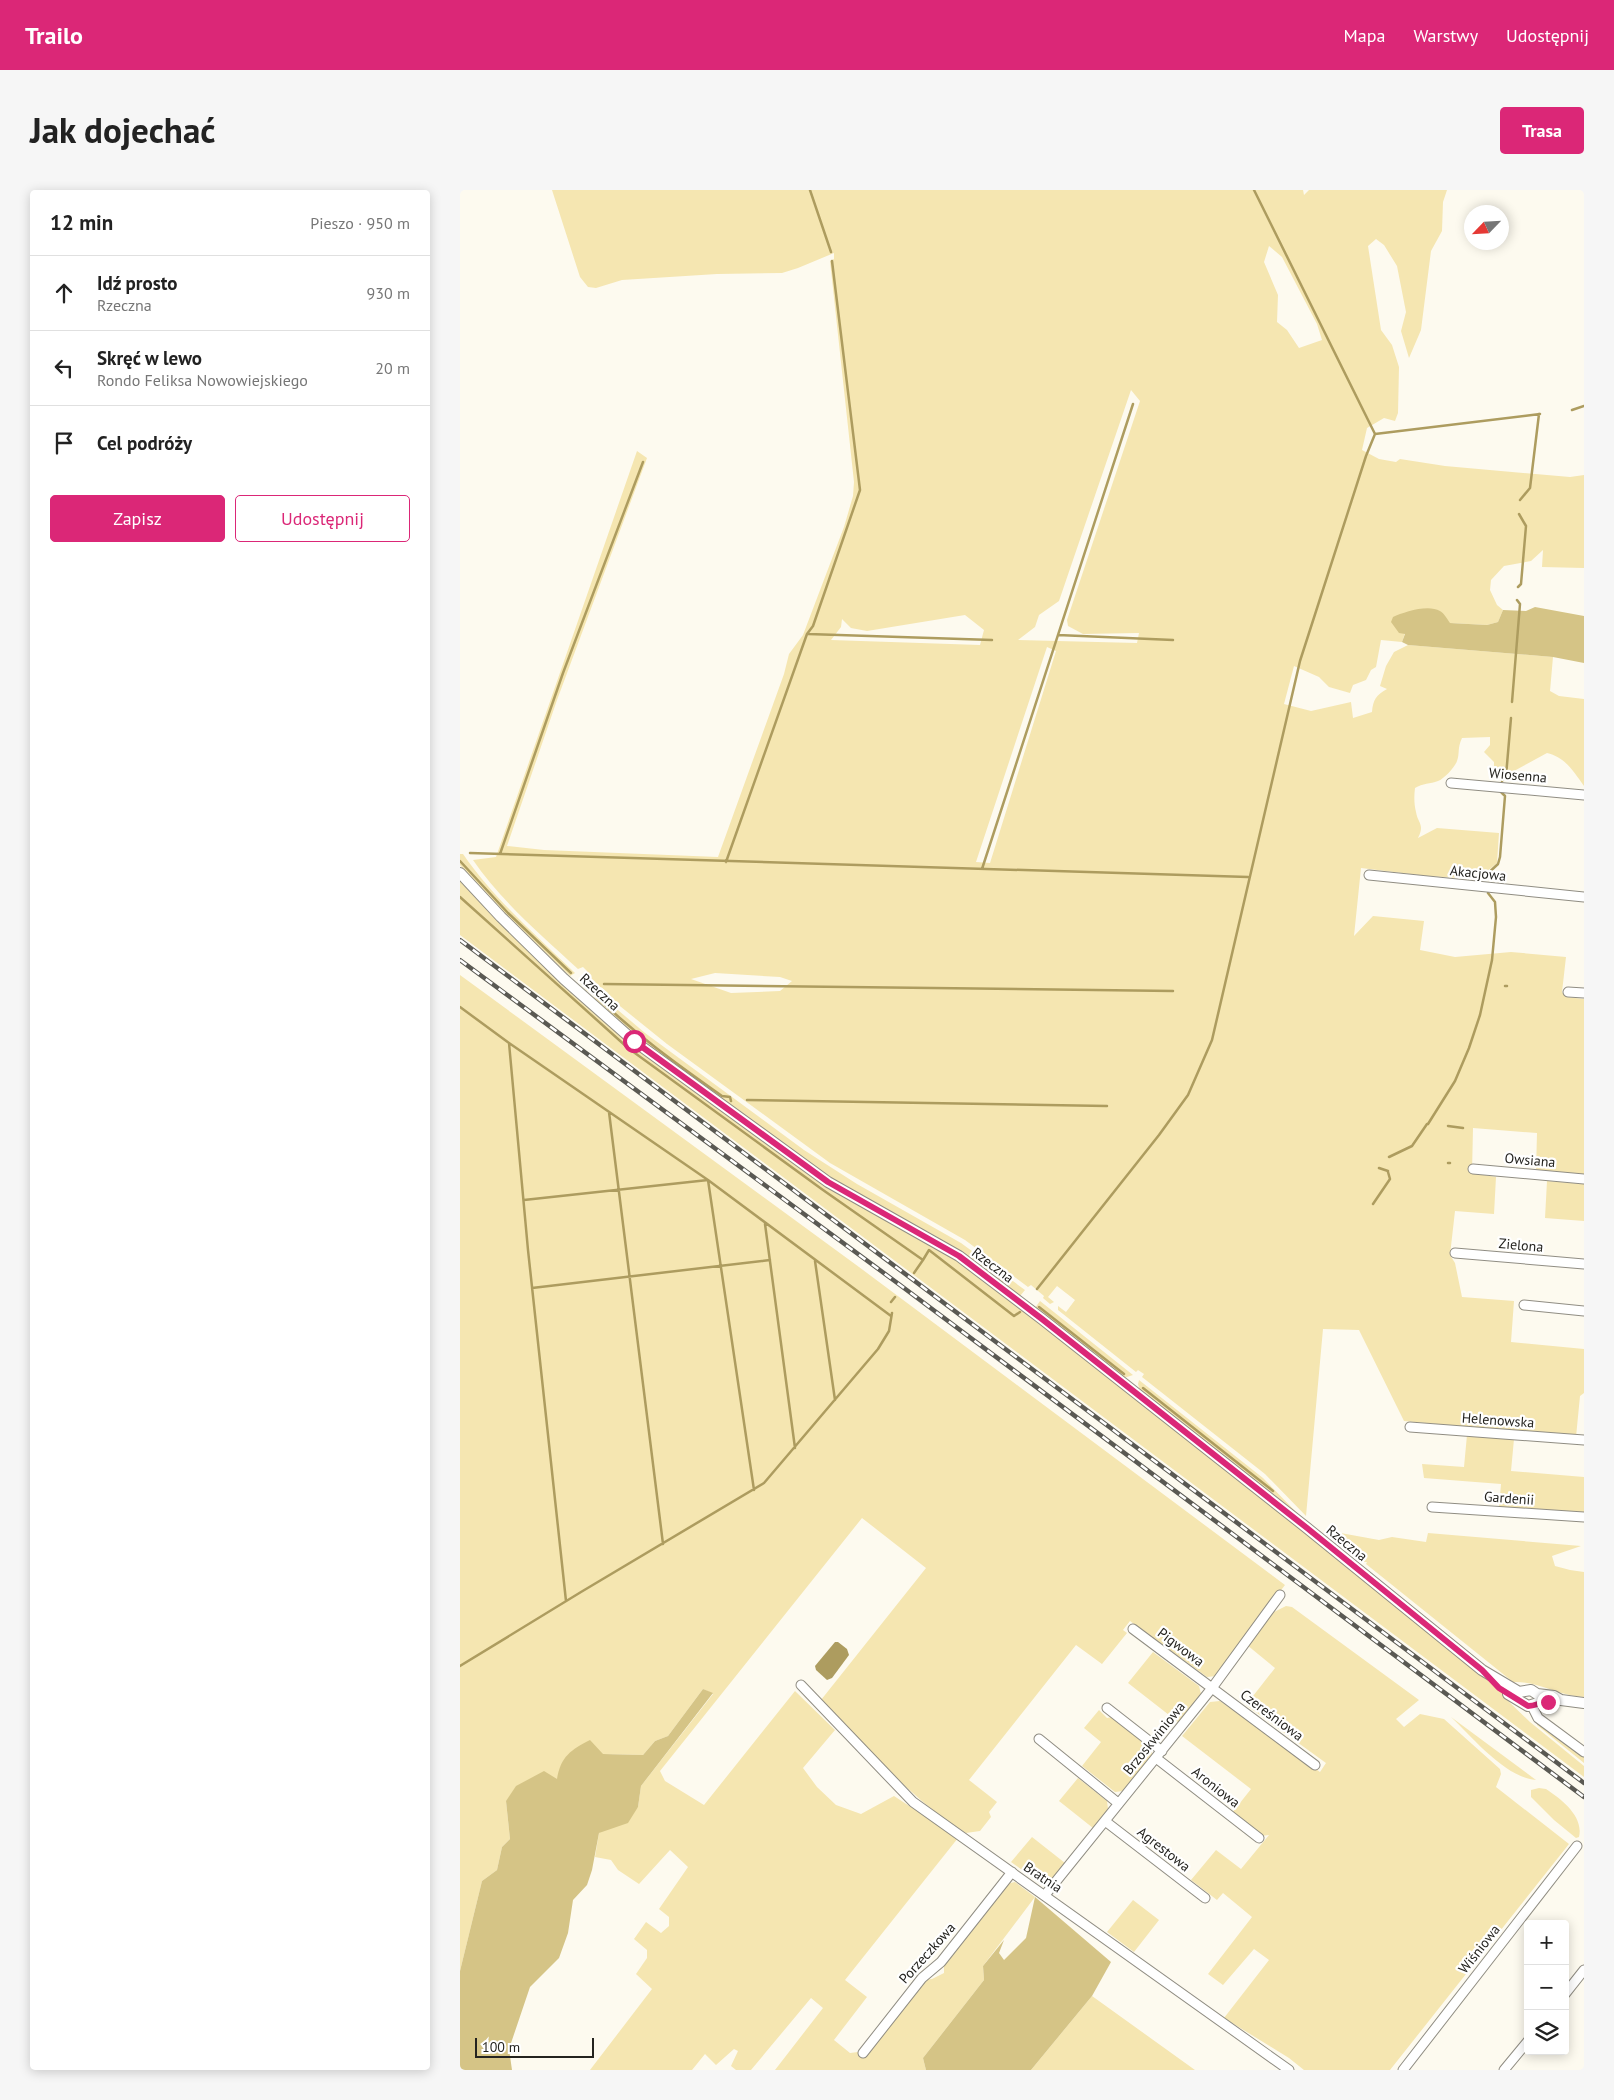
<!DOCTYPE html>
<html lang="pl">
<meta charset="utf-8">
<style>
:root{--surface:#fff;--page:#f6f6f6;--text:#222;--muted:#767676;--line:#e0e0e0;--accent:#db2777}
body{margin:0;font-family:"PT Sans",sans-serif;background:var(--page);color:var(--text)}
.controls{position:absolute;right:15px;bottom:15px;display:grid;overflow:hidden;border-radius:5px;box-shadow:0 2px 12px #0003}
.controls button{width:45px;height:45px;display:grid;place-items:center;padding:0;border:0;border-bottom:1px solid var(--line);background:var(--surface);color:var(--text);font:25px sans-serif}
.compass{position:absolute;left:1004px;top:15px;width:45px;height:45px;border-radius:50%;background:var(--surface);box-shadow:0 2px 12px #0003;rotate:245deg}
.scale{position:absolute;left:15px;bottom:12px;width:119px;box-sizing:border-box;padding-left:5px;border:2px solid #24231f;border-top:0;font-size:14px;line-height:18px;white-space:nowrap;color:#24231f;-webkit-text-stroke:4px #fff;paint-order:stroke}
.stop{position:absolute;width:15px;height:15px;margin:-11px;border:4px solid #db2777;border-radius:50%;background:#fff}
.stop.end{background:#db2777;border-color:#fff;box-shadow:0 1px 5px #0008}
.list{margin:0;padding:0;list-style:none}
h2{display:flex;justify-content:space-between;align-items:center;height:65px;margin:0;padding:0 20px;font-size:21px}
h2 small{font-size:16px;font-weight:400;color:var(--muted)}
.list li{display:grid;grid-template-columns:32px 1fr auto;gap:15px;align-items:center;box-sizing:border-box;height:75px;padding:0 20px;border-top:1px solid var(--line)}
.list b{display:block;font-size:19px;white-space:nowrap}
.list p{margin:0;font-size:16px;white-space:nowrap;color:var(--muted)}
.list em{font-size:16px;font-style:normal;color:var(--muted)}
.actions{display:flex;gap:10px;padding:15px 20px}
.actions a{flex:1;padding:11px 0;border:1px solid var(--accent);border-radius:5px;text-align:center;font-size:18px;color:var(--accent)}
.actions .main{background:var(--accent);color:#fff}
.icon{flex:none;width:28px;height:28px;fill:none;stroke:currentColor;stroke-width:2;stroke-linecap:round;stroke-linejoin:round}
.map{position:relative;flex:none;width:1124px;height:1880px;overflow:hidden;border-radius:5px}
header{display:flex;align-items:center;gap:30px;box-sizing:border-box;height:70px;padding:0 25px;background:var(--accent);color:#fff}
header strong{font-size:24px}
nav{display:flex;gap:28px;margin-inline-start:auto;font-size:18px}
.intro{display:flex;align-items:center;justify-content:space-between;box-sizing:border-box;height:120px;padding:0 30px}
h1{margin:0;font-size:35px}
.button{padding:12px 22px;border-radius:5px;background:var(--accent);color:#fff;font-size:18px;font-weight:700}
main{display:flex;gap:30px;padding:0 30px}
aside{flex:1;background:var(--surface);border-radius:5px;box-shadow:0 2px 12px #0003}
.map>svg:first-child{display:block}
</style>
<header>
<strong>Trailo</strong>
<nav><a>Mapa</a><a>Warstwy</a><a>Udostępnij</a></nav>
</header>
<div class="intro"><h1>Jak dojechać</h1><a class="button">Trasa</a></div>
<main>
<aside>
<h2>12 min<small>Pieszo · 950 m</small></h2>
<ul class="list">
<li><svg class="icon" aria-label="ahead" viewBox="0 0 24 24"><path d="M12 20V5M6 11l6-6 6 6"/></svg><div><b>Idź prosto</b><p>Rzeczna</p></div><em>930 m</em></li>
<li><svg class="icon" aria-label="left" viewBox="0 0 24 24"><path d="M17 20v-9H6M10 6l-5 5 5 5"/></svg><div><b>Skręć w lewo</b><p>Rondo Feliksa Nowowiejskiego</p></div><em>20 m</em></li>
<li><svg class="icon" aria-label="arrive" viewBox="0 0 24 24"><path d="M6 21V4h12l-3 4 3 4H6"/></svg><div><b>Cel podróży</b></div></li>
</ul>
<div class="actions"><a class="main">Zapisz</a><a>Udostępnij</a></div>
</aside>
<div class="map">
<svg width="1124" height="1880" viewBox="0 0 1124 1880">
<rect width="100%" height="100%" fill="#fdfaef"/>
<!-- green -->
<path fill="#f5e6b1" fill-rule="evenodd" d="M 92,0 L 843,0 L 844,5 L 849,0 L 987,0 L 983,12 L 982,41 L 971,61 L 961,140 L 949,168 L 941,141 L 946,122 L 937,76 L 924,55 L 916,49 L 908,56 L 921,140 L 932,155 L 939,177 L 938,223 L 935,231 L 924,228 L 907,238 L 902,260 L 919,269 L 936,272 L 940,269 L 985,276 L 1110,287 L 1124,285 L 1124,378 L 1082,377 L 1083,360 L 1071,371 L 1044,376 L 1031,390 L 1030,400 L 1037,415 L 1043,420 L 1038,432 L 1027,435 L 990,433 L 945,443 L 942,452 L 921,450 L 916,477 L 911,480 L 906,490 L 893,495 L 890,503 L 869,497 L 859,487 L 834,476 L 824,514 L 851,521 L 891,512 L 893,528 L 912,522 C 913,510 916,505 927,499 L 920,496 L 926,476 L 934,462 L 948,455 L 1093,467 L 1090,501 L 1099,506 L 1124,509 L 1124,596 C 1114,582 1105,567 1087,563 L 1043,587 L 1034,580 L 1034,572 L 1024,562 L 1030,555 L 1030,547 L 1002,548 C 997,559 1000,563 997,571 C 995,577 984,589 978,591 C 970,594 963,593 955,598 C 954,606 954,614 956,622 C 958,634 965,634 958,648 L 977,638 L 1039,643 L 1037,673 L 1018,689 L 967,686 L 901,678 L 894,746 L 913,726 L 964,731 L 960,760 L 995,767 L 1051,762 L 1106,767 L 1102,802 L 1106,807 L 1124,809 L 1124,985 L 1076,981 L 1077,943 L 1013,938 L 1012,983 L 1036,987 L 1034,1024 L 995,1021 L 990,1065 L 995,1073 L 1002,1107 L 1054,1111 L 1051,1152 L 1124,1159 L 1124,1203 L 1120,1206 L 1116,1247 L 944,1231 L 899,1140 L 863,1139 L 846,1326 L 805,1284 L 682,1187 L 684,1184 L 678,1180 L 676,1182 L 598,1120 L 598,1116 L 606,1122 L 615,1110 L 597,1096 L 588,1107 L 594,1112 L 590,1114 L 583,1108 L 584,1106 L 571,1095 L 568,1097 L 505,1050 L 370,973 L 207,854 L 145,804 L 148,803 L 141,797 L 139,797 L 124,785 L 127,781 L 123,777 L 118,779 C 81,745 41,711 13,670 L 36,667 L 177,261 L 187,268 L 97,510 L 47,656 L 84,660 L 258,667 L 324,484 L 329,464 L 343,445 L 384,337 L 393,306 L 394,292 L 370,71 L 374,69 L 374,63 L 338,78 L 322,83 L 257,84 L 162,90 L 136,98 L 128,97 L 120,87 ZM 809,56 L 822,67 L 857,134 L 862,150 L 839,158 L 827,140 L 817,132 L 818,105 L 804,72 ZM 671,200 L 680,211 L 607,430 L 608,436 L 623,444 L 679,443 L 677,453 L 558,450 L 575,437 L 579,425 L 599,411 ZM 505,425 L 524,440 L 520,455 L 371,450 L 381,437 L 382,429 L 391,438 L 407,441 ZM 587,457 L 596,461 L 530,673 L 516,672 ZM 255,783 L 320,787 L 332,791 L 320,801 L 271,803 L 231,789 Z
M 0,664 L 3,664 C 34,709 76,745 115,783 L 110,786 L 45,725 L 0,675 Z
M 0,688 L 176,858 L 331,971 L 500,1072 L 556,1113 L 834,1332 L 1020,1483 L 1045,1505 L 1044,1507 L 1070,1532 L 1124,1576 L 1124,1587 L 0,745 Z
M 0,785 L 399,1077 L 825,1395 L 756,1486 L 747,1487 L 670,1431 L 663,1440 L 667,1443 L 642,1474 L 616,1455 L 509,1590 L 537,1612 L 529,1622 L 531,1627 L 520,1641 L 506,1643 C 450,1609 407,1557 361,1510 L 466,1378 L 402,1328 L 200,1581 L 205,1591 L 244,1615 L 335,1501 L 375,1540 L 343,1578 L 357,1597 L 376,1615 L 401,1624 L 434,1606 L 498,1648 L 385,1790 L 407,1807 L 374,1850 L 390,1863 L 398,1862 L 404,1866 L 463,1790 L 472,1789 L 484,1783 L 484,1775 L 546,1694 L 555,1692 L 575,1707 L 523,1776 L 524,1790 L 463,1868 L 466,1880 L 315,1880 L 363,1818 L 351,1808 L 291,1880 L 276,1880 L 271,1876 L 278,1861 L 274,1859 L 256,1875 L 245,1864 L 232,1880 L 130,1880 L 192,1799 L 176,1784 L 187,1768 L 187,1760 L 174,1749 L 186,1732 L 201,1743 L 209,1736 L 209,1727 L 199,1719 L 228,1677 L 210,1660 L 179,1694 L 158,1680 L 151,1670 L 135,1667 L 139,1643 L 178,1617 L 181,1596 L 253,1504 L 243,1499 L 208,1546 L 195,1551 L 183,1565 L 143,1564 L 98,1589 L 46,1611 L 50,1649 L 42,1657 L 37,1680 L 22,1691 L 0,1781 Z
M 121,787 L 133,798 L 127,801 L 117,790 Z
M 139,804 L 185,843 L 344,960 L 397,994 L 501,1053 L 565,1100 L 560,1106 L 502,1063 L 472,1044 L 396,1004 L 352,975 L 200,865 L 172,843 L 134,808 L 136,805 Z
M 1087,991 L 1124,994 L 1124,1031 L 1085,1028 Z
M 580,1111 L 673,1185 L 664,1188 L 575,1118 Z
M 679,1190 L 803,1288 L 842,1328 L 680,1201 L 678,1194 Z
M 1007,1245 L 1054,1249 L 1051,1281 L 1124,1287 L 1124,1324 L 1039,1317 L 1041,1294 L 964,1288 L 962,1274 L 1004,1277 Z
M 864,1340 L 919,1350 L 932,1347 L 966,1352 L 968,1343 L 1121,1356 L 1092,1366 L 1095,1376 L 1110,1380 L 1124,1382 L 1124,1507 C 1099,1506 1078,1491 1053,1492 L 906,1374 L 907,1372 L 903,1372 Z
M 826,1416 L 832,1417 L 959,1510 L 936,1529 L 944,1537 L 960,1524 L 984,1529 L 1040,1579 L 1041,1584 L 1036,1597 L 1109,1654 L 930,1880 L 844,1880 L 829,1868 L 764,1828 L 809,1770 L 794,1759 L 763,1795 L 748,1784 L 792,1727 L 763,1703 L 757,1710 L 731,1690 L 756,1660 L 781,1679 L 809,1645 L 801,1646 L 772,1623 L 791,1599 L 722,1546 L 750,1512 L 760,1511 L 860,1582 L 866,1573 L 786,1515 L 815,1478 L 787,1455 L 814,1422 Z
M 693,1462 L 739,1496 L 741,1504 L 718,1532 L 668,1493 Z
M 639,1520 L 647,1528 L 652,1527 L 691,1557 L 692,1566 L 663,1601 L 655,1602 L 622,1576 L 641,1552 L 624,1538 Z
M 991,1527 L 1076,1590 C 1046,1588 1012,1547 991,1527 Z
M 1077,1530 L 1124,1566 L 1124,1573 L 1077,1535 Z
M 618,1588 L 647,1611 L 648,1619 L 633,1638 L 599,1611 Z
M 1079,1598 L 1086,1599 C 1101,1609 1124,1626 1119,1647 L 1116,1648 L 1094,1630 L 1071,1607 L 1071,1600 Z
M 572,1647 L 605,1673 L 590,1692 L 580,1693 L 551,1672 Z
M 673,1710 L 699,1730 L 674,1762 L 647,1742 Z
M 632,1806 L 735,1880 L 571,1880 Z"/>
<!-- forest -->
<path fill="#d5c486" d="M 1075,417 L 1124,426 L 1124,473 L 1093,467 L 948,455 L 942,452 L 945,444 L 939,443 L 931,432 L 933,427 C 944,422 968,414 980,421 C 984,423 988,430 990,433 L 1027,435 L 1038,432 L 1043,420 L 1066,421 Z
M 243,1499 L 253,1503 L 181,1596 L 178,1617 L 168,1633 L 139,1643 L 132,1680 L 127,1695 L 113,1710 L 108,1743 L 99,1768 L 70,1797 L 49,1859 L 52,1880 L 0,1880 L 0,1781 L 22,1691 L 37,1680 L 42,1657 L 50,1649 L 46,1611 L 56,1596 L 84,1581 L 97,1589 C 101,1566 111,1560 130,1550 L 143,1564 L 183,1565 L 195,1551 L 208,1546 Z
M 575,1707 L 651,1772 L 632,1806 L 571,1880 L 466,1880 L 463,1868 L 524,1790 L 523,1776 L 544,1750 L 539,1763 L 544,1770 L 566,1748 Z"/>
<!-- water -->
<path fill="#ad9c5f" d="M 375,1452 L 378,1452 L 387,1459 L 389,1465 L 372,1488 L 367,1490 L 356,1480 L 355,1476 Z"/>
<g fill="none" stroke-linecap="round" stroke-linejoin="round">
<!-- stream -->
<path stroke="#ad9c5f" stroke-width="2.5" d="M 350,0 L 371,62
M 794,0 L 915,244
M 1112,220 L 1124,216
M 1060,310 L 1070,298 L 1079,224
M 1058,397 L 1061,394 L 1066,336 L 1059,324
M 348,444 L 532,450
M 598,445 L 713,450
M 1052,512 L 1060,414 L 1057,410
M 1042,591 L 1046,586 L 1051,528
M 10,663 L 788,687
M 40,664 L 103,483 L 183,272
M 0,671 L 48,723 L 111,783
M 266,672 L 347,444 L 353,436 L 400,300 L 372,71
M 522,679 L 673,214
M 1024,687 L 1038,674 L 1040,667 L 1045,606 L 1041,602
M 0,707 L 168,858 L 363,1000 L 463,1070 L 469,1060 L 554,1126 L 560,1122
M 144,794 L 713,801
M 1045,796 L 1047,796
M 137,807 C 175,844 218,875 262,906 L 270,907 L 271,911
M 0,817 L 49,853 L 248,990 L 431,1126
M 49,853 L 68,1060 L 106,1411
M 287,910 L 647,916
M 149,922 L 203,1354
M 968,934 L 995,891 L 1009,858 L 1020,825 L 1032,770 L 1036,727 L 1035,712 L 1028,703
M 988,936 L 1003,938
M 929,967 L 952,956 L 967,934
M 988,973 L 990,973
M 919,978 L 928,981
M 64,1010 L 248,990 L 294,1300
M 913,1014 L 930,989 L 928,982
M 305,1034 L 335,1258
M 355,1071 L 375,1210
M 454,1083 L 463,1070
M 72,1098 L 310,1070
M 577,1099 L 699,945 L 728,905 L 752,850 L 840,471 L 906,266 L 915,244 L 1080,224
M 431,1112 L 435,1107
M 579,1117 L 664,1184
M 683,1198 L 813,1301
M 0,1476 L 121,1402 L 304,1293 L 418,1159 L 429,1141 L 432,1123"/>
<defs>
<path id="minor" d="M 991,593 L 1124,605
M 909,685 L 1124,707
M 1108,802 L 1124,803
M 1013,979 L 1124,989
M 995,1063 L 1124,1074
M 1064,1115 L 1124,1121
M 950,1237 L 1124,1250
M 972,1317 L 1124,1327
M 673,1439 L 855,1575
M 341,1495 L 453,1612 L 829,1880
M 1072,1516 L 1078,1528 L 1124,1562
M 647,1518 L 702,1561
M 579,1549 L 658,1613
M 696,1568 L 799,1648
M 645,1631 L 745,1708
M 585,1705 L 752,1498 L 820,1405
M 1105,1804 L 1124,1780
M 403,1863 L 462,1788 L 481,1772 L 552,1682
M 943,1880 L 1117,1656
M 1044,1880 L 1068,1851"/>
<path id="tertiary" d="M 0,683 L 41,727 L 104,789 L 174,851 L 368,992 L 499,1066 L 582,1129 L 847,1338 L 1022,1480 L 1059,1502 L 1071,1500 L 1077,1504 L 1094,1506 L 1101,1510 L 1124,1513
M 1048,1504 L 1068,1516 L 1081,1512 L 1093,1512"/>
</defs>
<!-- minor casing -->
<use href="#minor" stroke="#908d83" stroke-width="11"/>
<!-- tertiary casing -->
<use href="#tertiary" stroke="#908d83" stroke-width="12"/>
<!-- minor -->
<use href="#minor" stroke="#fff" stroke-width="9"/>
<!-- tertiary -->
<use href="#tertiary" stroke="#fff" stroke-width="10"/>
<defs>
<path id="rail" d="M 0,750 L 1124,1593
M 0,770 L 436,1092 L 1124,1607"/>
</defs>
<!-- rail casing -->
<use href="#rail" stroke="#5a5953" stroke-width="4.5"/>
<!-- rail -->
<use href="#rail" stroke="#fff" stroke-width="2.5" stroke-dasharray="8" stroke-linecap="butt"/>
</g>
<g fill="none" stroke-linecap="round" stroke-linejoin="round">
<!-- route -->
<path stroke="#db2777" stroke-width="6" d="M 174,851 L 368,992 L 499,1066 L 582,1129 L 847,1338 L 1022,1480 L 1039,1498 L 1068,1516 C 1076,1516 1080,1512 1088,1512"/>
</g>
<g text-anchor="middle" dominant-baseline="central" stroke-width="4.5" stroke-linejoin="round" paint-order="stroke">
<!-- street labels -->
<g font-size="14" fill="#24231f" stroke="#fff">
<text transform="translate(1058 585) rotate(5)">Wiosenna</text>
<text transform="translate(1018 683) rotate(6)">Akacjowa</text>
<text transform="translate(140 802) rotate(42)">Rzeczna</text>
<text transform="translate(1070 970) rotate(5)">Owsiana</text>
<text transform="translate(1061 1055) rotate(5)">Zielona</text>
<text transform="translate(533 1075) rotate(37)">Rzeczna</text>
<text transform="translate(1038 1230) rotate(4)">Helenowska</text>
<text transform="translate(1049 1308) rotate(4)">Gardenii</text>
<text transform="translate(887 1353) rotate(39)">Rzeczna</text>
<text transform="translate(721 1457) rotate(37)">Pigwowa</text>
<text transform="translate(812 1525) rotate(37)">Czereśniowa</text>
<text transform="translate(694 1548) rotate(-51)">Brzoskwiniowa</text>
<text transform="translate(756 1597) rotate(38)">Aroniowa</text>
<text transform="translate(704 1659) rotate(38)">Agrestowa</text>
<text transform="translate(583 1687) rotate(34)">Bratnia</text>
<text transform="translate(1019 1759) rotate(-52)">Wiśniowa</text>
<text transform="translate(467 1763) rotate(-48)">Porzeczkowa</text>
</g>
</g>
</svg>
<div class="controls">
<button>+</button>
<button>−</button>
<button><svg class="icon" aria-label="layers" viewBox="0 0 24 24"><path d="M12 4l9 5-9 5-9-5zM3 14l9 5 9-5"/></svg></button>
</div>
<svg class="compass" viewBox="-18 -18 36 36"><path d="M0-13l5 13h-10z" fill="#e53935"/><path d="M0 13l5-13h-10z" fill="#767676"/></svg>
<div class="scale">100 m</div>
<div class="stop" style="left:174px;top:851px"></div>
<div class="stop end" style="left:1088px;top:1512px"></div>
</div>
</main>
